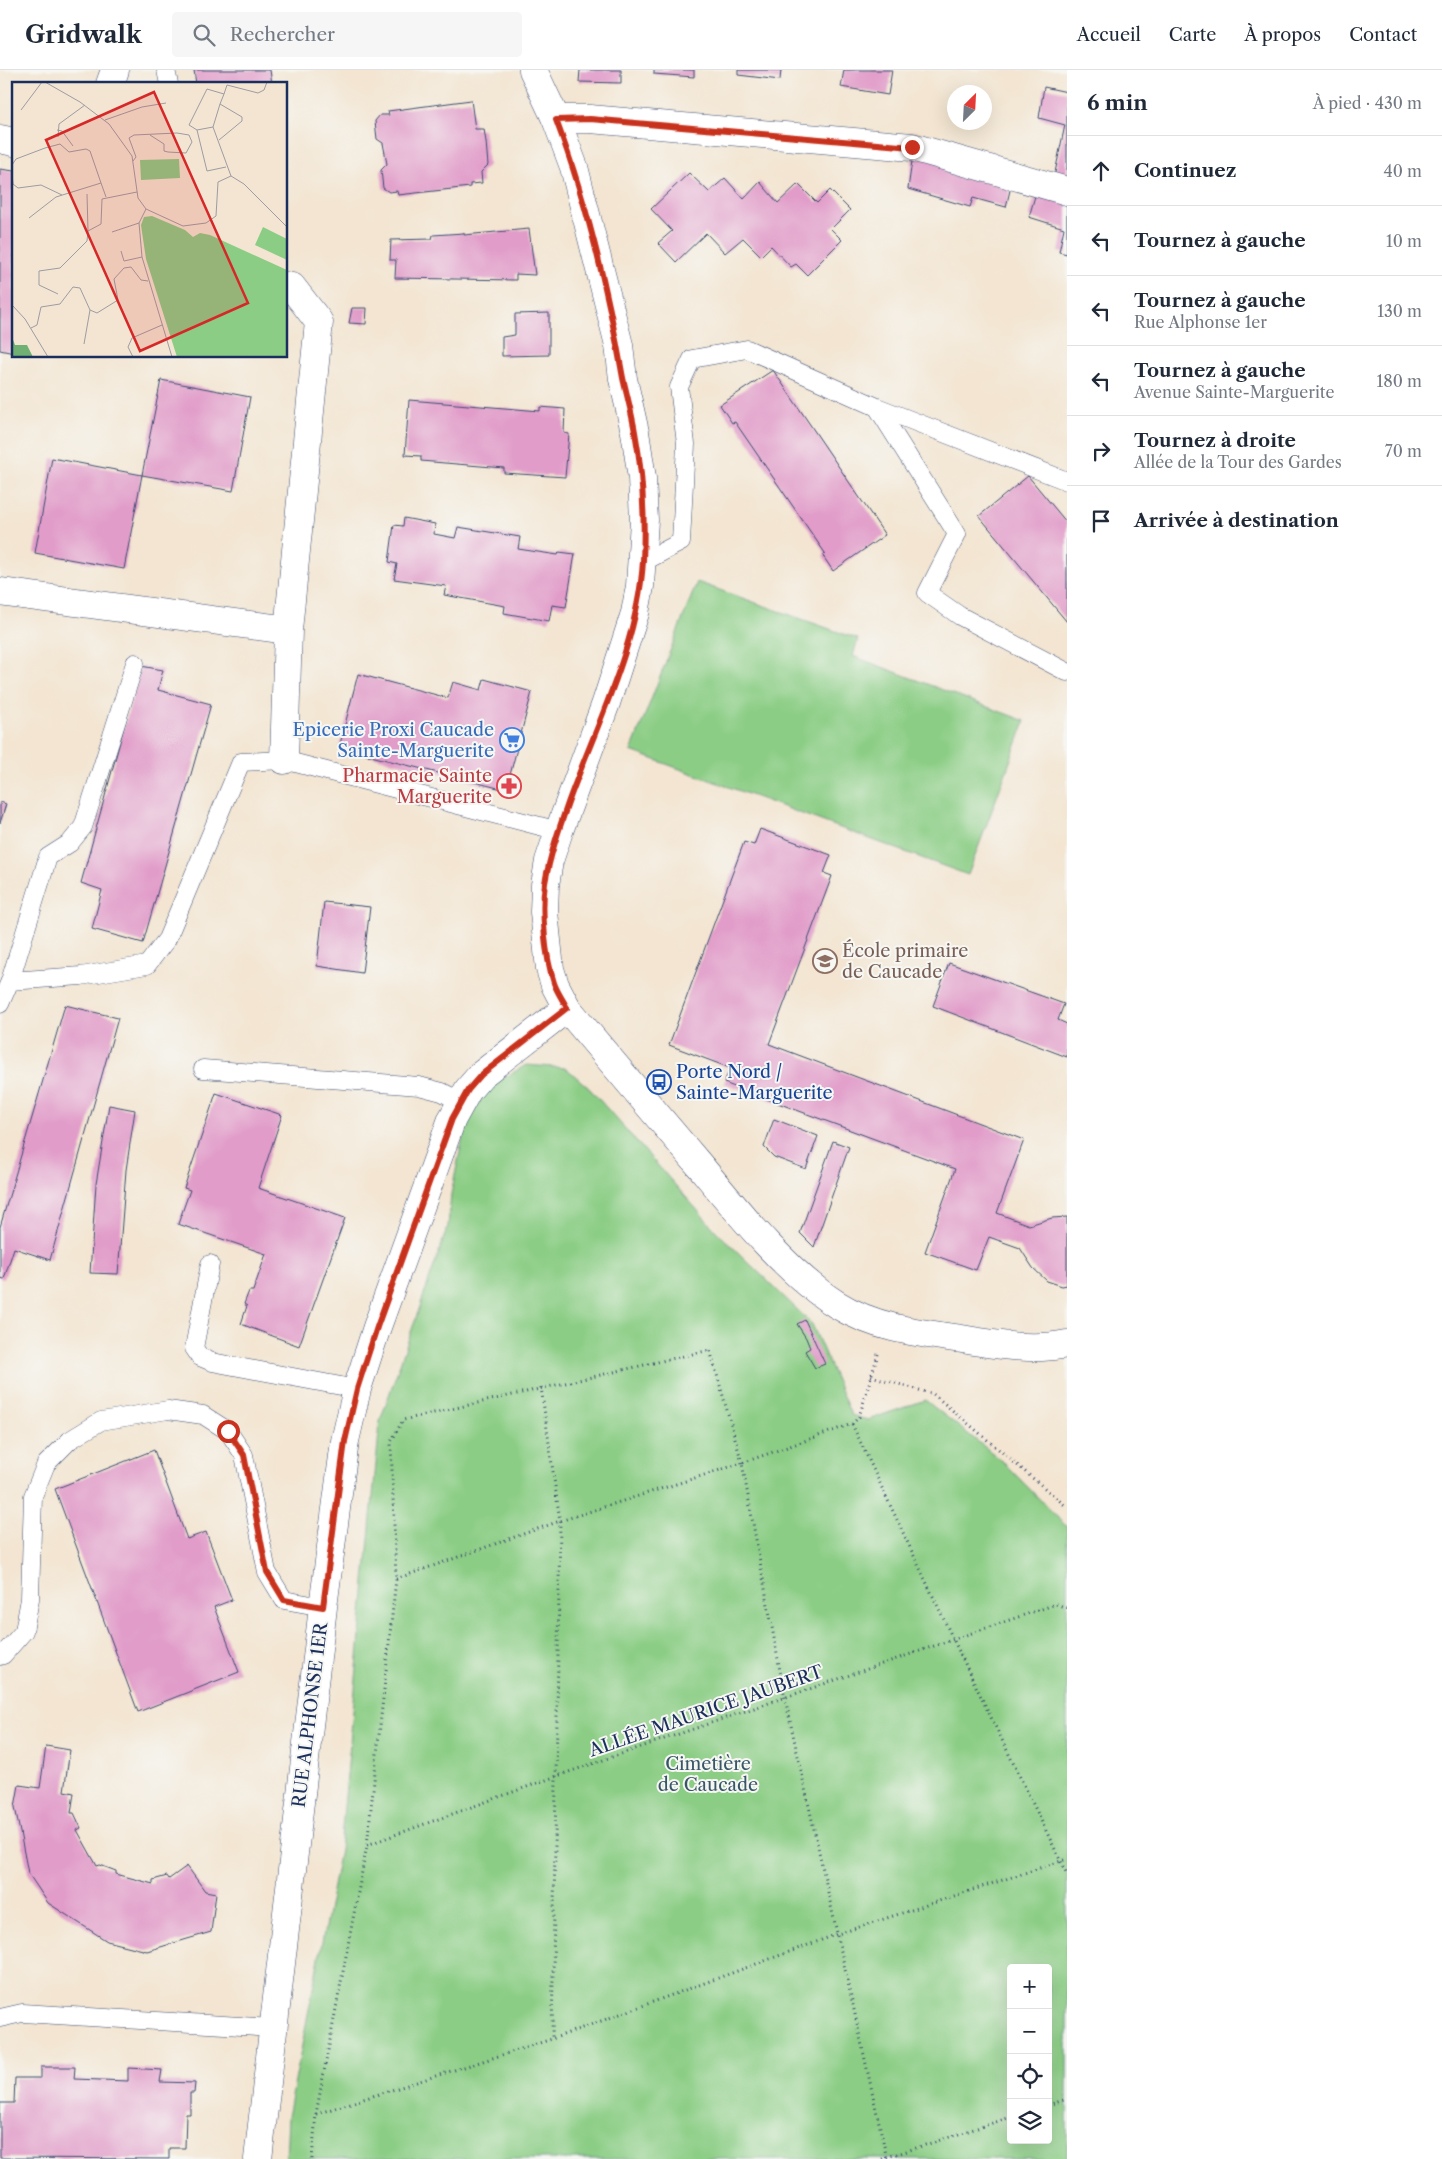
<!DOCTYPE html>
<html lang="fr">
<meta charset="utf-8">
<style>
:root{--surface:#fff;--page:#f6f6f7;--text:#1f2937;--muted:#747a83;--line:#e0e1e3}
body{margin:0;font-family:"Libre Caslon Text",serif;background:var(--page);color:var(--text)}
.controls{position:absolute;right:15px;bottom:15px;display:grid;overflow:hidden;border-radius:5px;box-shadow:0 5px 20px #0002}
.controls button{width:45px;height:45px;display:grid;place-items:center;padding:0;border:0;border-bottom:1px solid var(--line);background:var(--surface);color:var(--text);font:25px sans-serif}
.compass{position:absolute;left:947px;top:15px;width:45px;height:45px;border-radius:50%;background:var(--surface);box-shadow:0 5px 20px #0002;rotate:24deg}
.stop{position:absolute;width:15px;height:15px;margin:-11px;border:4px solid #c8321e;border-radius:50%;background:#fff}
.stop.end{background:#c8321e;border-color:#fff;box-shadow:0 1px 5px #0008}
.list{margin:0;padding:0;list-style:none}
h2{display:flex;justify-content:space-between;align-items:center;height:65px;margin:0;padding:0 20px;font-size:21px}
h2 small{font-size:16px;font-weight:400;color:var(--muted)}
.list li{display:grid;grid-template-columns:32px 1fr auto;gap:15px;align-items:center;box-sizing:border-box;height:70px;padding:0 20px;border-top:1px solid var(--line)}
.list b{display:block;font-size:19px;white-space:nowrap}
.list p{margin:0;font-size:16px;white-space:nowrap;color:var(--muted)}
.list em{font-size:16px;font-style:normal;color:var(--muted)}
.icon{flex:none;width:28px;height:28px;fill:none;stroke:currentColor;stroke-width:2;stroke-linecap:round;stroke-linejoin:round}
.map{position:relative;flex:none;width:1067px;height:2089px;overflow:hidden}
header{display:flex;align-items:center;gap:30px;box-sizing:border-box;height:70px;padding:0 25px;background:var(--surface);border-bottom:1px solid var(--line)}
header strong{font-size:24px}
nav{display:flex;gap:28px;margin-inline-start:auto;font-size:18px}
.search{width:350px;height:45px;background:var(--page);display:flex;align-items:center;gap:12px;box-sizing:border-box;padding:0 18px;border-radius:5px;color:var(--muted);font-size:19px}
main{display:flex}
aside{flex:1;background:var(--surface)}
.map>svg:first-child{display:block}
</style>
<header>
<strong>Gridwalk</strong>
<div class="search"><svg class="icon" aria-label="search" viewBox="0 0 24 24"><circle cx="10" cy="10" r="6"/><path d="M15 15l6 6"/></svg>Rechercher</div>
<nav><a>Accueil</a><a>Carte</a><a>À propos</a><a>Contact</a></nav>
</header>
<main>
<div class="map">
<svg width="1067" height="2089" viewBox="0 0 1067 2089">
<rect width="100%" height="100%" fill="#f6f6f2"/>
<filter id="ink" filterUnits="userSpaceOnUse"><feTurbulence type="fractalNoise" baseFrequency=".02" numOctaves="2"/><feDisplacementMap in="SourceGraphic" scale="10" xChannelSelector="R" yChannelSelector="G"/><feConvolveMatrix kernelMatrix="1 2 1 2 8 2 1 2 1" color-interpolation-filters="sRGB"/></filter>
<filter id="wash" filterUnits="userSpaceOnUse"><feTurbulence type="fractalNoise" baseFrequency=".0096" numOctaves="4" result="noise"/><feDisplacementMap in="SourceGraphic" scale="20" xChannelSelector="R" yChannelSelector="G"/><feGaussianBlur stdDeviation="1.12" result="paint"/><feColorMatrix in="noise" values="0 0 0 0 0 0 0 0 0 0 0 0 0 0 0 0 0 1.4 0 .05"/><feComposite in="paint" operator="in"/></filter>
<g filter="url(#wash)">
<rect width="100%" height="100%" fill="#f3e5d1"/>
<!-- green -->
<path fill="#8bcd85" stroke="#537e72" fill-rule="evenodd" d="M 697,512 L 858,569 L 853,586 L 1025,651 L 968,805 L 631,681 Z
M 526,995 L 566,998 L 589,1018 L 716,1161 L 812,1254 L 851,1345 L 868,1350 L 925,1330 L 1000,1389 L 1067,1457 L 1067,2089 L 286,2089 L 288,2047 L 340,1780 L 380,1351 L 448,1156 L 451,1124 L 466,1053 L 490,1016 ZM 1011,1898 L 1048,1898 L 1048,2070 L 1011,2070 Z"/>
<g id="blocks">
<!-- building -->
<path fill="#e19cc9" d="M 194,0 L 270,0 L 272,14 L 196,14 Z
M 580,0 L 621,0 L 621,13 L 579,12 Z
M 654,0 L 694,0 L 694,7 L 654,4 Z
M 738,0 L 781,0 L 780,10 L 738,5 Z
M 844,0 L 892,0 L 888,25 L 841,17 Z
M 1044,17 L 1067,22 L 1067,115 L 1053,112 L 1065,55 L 1039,48 Z
M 471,30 L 475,59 L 484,59 L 486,72 L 488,95 L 481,102 L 482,113 L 470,114 L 470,117 L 398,125 L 397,121 L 389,122 L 383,118 L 381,100 L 387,94 L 383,73 L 377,69 L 375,51 L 380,45 L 389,45 L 388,41 Z
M 913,84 L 1012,112 L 1006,137 L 973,128 L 970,137 L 908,119 Z
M 0,99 L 14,101 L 14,283 L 0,280 Z
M 689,103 L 709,122 L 725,108 L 744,129 L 760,112 L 778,133 L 798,114 L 817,133 L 830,120 L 850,140 L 831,159 L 842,170 L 807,205 L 796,194 L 791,197 L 771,176 L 761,186 L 743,168 L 725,183 L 706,163 L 676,192 L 658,173 L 672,161 L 651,139 Z
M 1037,119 L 1067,127 L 1067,184 L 1059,182 L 1064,158 L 1029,147 Z
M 529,159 L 535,205 L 516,204 L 516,210 L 395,208 L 396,190 L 390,190 L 391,170 L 432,169 L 433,165 L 464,163 L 464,165 Z
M 352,238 L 367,238 L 366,254 L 349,253 Z
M 549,243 L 549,285 L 502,286 L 502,267 L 515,265 L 515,244 Z
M 773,300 L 885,465 L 833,501 L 823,486 L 825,483 L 735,352 L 732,353 L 720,335 Z
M 161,310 L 250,327 L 233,421 L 142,405 Z
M 409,330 L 540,341 L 540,337 L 565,339 L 564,363 L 569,364 L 565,407 L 504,403 L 504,398 L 421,391 L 421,386 L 405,385 Z
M 52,388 L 142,405 L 124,499 L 35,483 Z
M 1028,406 L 1067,453 L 1067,552 L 979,446 Z
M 404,448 L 435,454 L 434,464 L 455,468 L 458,457 L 520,467 L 518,479 L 558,485 L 559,482 L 575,484 L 566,537 L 552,535 L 549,551 L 504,543 L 505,536 L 444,525 L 446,516 L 394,509 L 397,494 L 389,492 L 394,455 L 403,456 Z
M 141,596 L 163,600 L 158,620 L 211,634 L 143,873 L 92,859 L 102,820 L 81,813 Z
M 358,604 L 448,628 L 453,612 L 481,620 L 484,609 L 532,622 L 506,720 L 339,678 Z
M 0,732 L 6,734 L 0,753 Z
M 760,759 L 831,785 L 824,803 L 832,806 L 769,974 L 1024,1070 L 997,1143 L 1029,1155 L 1052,1148 L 1067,1147 L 1067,1215 L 1062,1216 L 1047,1211 L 1033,1198 L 1020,1178 L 989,1167 L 976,1200 L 925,1182 L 955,1099 L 724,1013 L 730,998 L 669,975 L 744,772 L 754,775 Z
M 324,832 L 370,837 L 362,903 L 317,896 Z
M 949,893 L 1064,934 L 1058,950 L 1067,954 L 1067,987 L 933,936 Z
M 65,935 L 118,948 L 50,1190 L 14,1178 L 4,1209 L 0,1208 L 0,1157 Z
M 216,1023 L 282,1045 L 258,1118 L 345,1148 L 299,1276 L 241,1254 L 247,1236 L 244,1234 L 249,1221 L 253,1221 L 266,1184 L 178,1154 L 190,1120 L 184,1118 Z
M 109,1035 L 135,1040 L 126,1100 L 118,1204 L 90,1203 L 96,1114 Z
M 774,1049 L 818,1066 L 806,1099 L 774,1087 L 764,1077 Z
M 833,1071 L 849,1077 L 814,1177 L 800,1163 Z
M 805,1250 L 825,1294 L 815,1298 L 805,1281 L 810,1278 L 806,1268 L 797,1254 Z
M 154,1380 L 187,1469 L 206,1462 L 232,1530 L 214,1537 L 239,1602 L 138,1642 L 55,1419 Z
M 46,1676 L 70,1680 L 64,1721 L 74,1723 L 71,1743 L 74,1743 L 81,1758 L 77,1760 L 97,1796 L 100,1795 L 116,1801 L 116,1804 L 153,1814 L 153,1810 L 167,1806 L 169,1809 L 187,1796 L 205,1821 L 216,1823 L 211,1862 L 147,1881 L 107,1871 L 48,1833 L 28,1803 L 15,1737 L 19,1715 L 40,1718 Z
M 41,1997 L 75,1997 L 74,2009 L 128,2011 L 128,1998 L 162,2000 L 160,2012 L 195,2013 L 194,2023 L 190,2023 L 190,2044 L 186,2044 L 185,2078 L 169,2078 L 169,2089 L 0,2088 L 0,2033 L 14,2033 L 15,2008 L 41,2008 Z"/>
</g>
</g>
<g filter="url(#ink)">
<use href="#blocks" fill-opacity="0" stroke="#3b4a6f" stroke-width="1"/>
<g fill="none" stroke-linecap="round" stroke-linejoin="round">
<defs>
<path id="service" d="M 166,0 L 169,14
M 877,337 L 957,464 L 927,523 L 960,546 L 1067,602
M 643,492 L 681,472 L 686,374 L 679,317 L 692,289 L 747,279 L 877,337 L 1067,411
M 10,911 L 48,787 L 70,773 L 83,757 L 135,593
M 0,934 L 10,911 L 81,906 L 147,895 L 167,869 L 241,692 L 284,690 L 559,761
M 203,999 L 419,1016 L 442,1022 L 461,1032
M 210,1194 L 194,1278 L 200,1287 L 212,1292 L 357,1319
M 0,1586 L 3,1585 L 24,1561 L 30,1529 L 33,1426 L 46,1394 L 70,1370 L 101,1351 L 168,1340 L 203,1345 L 228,1361 L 244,1385 L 267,1502 L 284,1530 L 323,1537
M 0,1948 L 22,1943 L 273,1958"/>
<path id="minor" d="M 110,14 L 115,0
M 556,49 L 590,49 L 912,77 L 1067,121
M 0,69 L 14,72
M 286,216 L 292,217 L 319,252 L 288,560
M 0,522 L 288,560 L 284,690
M 258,2089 L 323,1537 L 345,1371 L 357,1319 L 377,1257 L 452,1049 L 468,1020 L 481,1005 L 567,938"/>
<path id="tertiary" d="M 533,0 L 556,49 L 574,97 L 619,275 L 623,309 L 635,362 L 642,408 L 644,450 L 640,516 L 635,543 L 606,633 L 559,761 L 549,791 L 545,815 L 544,842 L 550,899 L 555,915 L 567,938 C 611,991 656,1044 701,1097 C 738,1142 787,1203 836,1234 C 874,1258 918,1263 962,1269 C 997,1275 1032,1281 1067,1274"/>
</defs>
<!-- service casing -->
<use href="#service" stroke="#3b4a6f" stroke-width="19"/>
<!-- minor casing -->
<use href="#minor" stroke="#3b4a6f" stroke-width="29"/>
<!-- tertiary casing -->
<use href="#tertiary" stroke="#3b4a6f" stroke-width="29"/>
<!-- path -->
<path stroke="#3b4a6f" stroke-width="3" stroke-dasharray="1 4" stroke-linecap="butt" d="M 878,1284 L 859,1347 L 852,1354 L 742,1393 L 785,1628 L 887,2089
M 871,1306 L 933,1324 L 1067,1437
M 541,1317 L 560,1451 L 552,1969 L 838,1864 L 1067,1789
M 852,1354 L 954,1571 L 1067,1804
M 367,1775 L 557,1706 L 1056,1534 L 1067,1538
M 1048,2035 L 1067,2029
M 316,2044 L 552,1969
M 312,2089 L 316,2044 L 367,1775 L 396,1509 L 391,1372 L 403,1350 L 710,1280 L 742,1393 L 560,1451 L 396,1509
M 882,2089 L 1011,2047"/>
<!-- service -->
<use href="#service" stroke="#fff" stroke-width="18"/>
<!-- minor -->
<use href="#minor" stroke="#fff" stroke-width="28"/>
<!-- tertiary -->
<use href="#tertiary" stroke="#fff" stroke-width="28"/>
</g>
</g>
<g fill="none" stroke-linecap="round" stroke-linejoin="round" filter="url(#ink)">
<!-- route -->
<path stroke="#c8321e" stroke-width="6" d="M 228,1361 L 244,1385 L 267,1502 L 284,1530 L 323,1537 L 345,1371 L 357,1319 L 377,1257 L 452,1049 L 468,1020 L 481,1005 L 567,938 C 563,930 557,922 554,913 C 545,886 541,841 545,813 C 550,785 559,759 568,733 C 596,655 638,575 643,491 C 645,448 643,405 635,362 C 632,344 627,326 623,308 C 608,222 587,132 556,50 L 590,49 L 912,77"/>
</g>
<!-- icons -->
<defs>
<symbol id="supermarket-ring" viewBox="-11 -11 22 22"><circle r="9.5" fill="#f6f6f2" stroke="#3f7fe0" stroke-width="1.5"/><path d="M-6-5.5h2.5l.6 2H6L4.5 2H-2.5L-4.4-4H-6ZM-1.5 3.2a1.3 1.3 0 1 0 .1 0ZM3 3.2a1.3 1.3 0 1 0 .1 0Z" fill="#3f7fe0"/></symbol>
<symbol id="pharmacy-ring" viewBox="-11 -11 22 22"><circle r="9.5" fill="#f6f6f2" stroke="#e0444e" stroke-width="1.5"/><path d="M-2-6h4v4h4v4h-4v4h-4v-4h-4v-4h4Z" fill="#e0444e"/></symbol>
<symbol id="school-ring" viewBox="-11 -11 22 22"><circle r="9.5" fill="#f6f6f2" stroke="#8d6e63" stroke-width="1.5"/><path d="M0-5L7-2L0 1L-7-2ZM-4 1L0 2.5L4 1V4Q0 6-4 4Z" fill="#8d6e63"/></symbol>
<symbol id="bus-ring" viewBox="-11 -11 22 22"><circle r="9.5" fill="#f6f6f2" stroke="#1a4fb4" stroke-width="1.5"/><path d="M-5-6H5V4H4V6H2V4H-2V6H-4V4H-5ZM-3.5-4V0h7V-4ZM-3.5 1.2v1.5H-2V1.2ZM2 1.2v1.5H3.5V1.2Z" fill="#1a4fb4"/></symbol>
</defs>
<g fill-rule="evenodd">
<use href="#supermarket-ring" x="498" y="656" width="28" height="28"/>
<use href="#pharmacy-ring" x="495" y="702" width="28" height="28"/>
<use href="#school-ring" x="811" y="877" width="28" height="28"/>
<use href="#bus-ring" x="645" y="998" width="28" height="28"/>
</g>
<g text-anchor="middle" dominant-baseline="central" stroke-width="4" stroke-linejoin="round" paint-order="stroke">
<!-- shop labels -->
<g font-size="18" fill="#366cbe" stroke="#f6f6f2" text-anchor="end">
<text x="494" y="660">Epicerie Proxi Caucade<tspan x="494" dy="21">Sainte-Marguerite</tspan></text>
</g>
<!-- health labels -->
<g font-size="18" fill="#be3a42" stroke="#f6f6f2" text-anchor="end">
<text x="492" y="706">Pharmacie Sainte<tspan x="492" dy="21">Marguerite</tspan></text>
</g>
<!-- education labels -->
<g font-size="18" fill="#785e54" stroke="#f6f6f2" text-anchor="start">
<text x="842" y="881">École primaire<tspan x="842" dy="21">de Caucade</tspan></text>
</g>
<!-- transit labels -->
<g font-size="18" fill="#164399" stroke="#f6f6f2" text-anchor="start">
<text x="676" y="1002">Porte Nord /<tspan x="676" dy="21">Sainte-Marguerite</tspan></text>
</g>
<!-- street labels -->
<g font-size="18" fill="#1b2f5e" stroke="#f6f6f2">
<text transform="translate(706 1641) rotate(-19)">ALLÉE MAURICE JAUBERT</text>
<text transform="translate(310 1645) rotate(-83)">RUE ALPHONSE 1ER</text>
</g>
<!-- park labels -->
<g font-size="18" fill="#375668" stroke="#f6f6f2">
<text x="708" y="1694">Cimetière<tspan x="708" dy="21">de Caucade</tspan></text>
</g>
</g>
<!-- overview -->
<g transform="translate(12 12)">
<rect width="275" height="275" fill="#f3e5d1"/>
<path d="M 167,77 L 168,96 L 129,98 L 128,78 ZM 140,134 L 173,148 L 181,155 L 188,151 L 198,153 L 275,188 L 275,275 L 165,275 L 134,177 L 129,143 L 132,135 ZM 251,145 L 275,157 L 275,178 L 243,163 Z" fill="#8bcd85"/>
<path d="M 0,255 L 3,263 L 15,263 L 21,275 L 1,275 Z" fill="#70b072"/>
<path fill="none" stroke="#9d9ca3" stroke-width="1" d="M 33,0 L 68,20 L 97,42 L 120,74 L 126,116 L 134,127 L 171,144 L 194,141 L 204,134 L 206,100 L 219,94 L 232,102 L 275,145M 212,12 L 215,3 L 246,11 L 252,8 L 255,0M 9,28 L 30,0M 93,38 L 130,25 L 154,21M 201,45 L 185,48 L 177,43 L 195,7 L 212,12 L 208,22M 45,48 L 50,49 L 61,64M 185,48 L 195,89 L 214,85M 46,55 L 47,42 L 73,23M 207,58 L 230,39 L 230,35 L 208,22 L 201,45 L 219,94M 121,79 L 124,75 L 117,56 L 122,53 L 165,51 L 177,53 L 180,60 L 174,71 L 156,70 L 152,69 L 152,62 L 138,53M 0,83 L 4,77 L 33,66 L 48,62 L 57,70 L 74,67 L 78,69 L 89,101M 0,92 L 1,102 L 6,106 L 29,103 L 50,113M 75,112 L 76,149M 134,127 L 127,141 L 130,175 L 160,275M 17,136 L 44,115 L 89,101 L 94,115M 100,150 L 127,141M 109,169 L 112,179 L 130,175M 46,212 L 27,203 L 27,189 L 48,186 L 75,159 L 76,149 L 89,142 L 90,117 L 125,110M 0,223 L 13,237 L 36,275M 19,246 L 25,243 L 29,225 L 48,222 L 61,205 L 68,206 L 78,228 L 85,231 L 106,218 L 102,197 L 112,186 L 119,185 L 129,198 L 136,199M 72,262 L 78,228M 121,275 L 116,265 L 120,256 L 150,243"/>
<path fill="#d62828" fill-opacity="0.15" stroke="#d62828" stroke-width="2.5" d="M 142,10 L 236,221 L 128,269 L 34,58 Z"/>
<rect width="275" height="275" fill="none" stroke="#1b2f5e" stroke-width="2.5"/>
</g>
</svg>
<div class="controls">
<button>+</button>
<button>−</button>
<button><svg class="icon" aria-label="locate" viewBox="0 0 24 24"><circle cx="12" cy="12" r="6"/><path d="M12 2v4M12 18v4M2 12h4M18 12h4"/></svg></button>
<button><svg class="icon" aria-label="layers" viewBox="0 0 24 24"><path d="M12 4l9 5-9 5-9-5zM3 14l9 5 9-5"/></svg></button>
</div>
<svg class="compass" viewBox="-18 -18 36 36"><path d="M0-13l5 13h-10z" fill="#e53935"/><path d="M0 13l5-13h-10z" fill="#747a83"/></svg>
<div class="stop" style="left:228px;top:1361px"></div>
<div class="stop end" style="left:912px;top:77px"></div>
</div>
<aside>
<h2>6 min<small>À pied · 430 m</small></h2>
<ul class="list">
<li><svg class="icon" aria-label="ahead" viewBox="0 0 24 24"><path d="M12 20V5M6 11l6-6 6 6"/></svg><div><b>Continuez</b></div><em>40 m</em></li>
<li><svg class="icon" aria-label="left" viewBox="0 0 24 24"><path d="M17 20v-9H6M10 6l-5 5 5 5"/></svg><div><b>Tournez à gauche</b></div><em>10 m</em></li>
<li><svg class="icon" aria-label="left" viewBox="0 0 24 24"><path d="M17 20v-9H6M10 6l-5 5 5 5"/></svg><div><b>Tournez à gauche</b><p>Rue Alphonse 1er</p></div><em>130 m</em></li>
<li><svg class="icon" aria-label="left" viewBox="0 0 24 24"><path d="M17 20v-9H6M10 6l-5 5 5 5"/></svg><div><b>Tournez à gauche</b><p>Avenue Sainte-Marguerite</p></div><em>180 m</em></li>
<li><svg class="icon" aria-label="right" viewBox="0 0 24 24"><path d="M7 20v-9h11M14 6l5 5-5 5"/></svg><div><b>Tournez à droite</b><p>Allée de la Tour des Gardes</p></div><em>70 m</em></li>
<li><svg class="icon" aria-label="arrive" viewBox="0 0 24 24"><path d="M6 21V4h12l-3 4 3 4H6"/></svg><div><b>Arrivée à destination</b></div></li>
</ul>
</aside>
</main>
